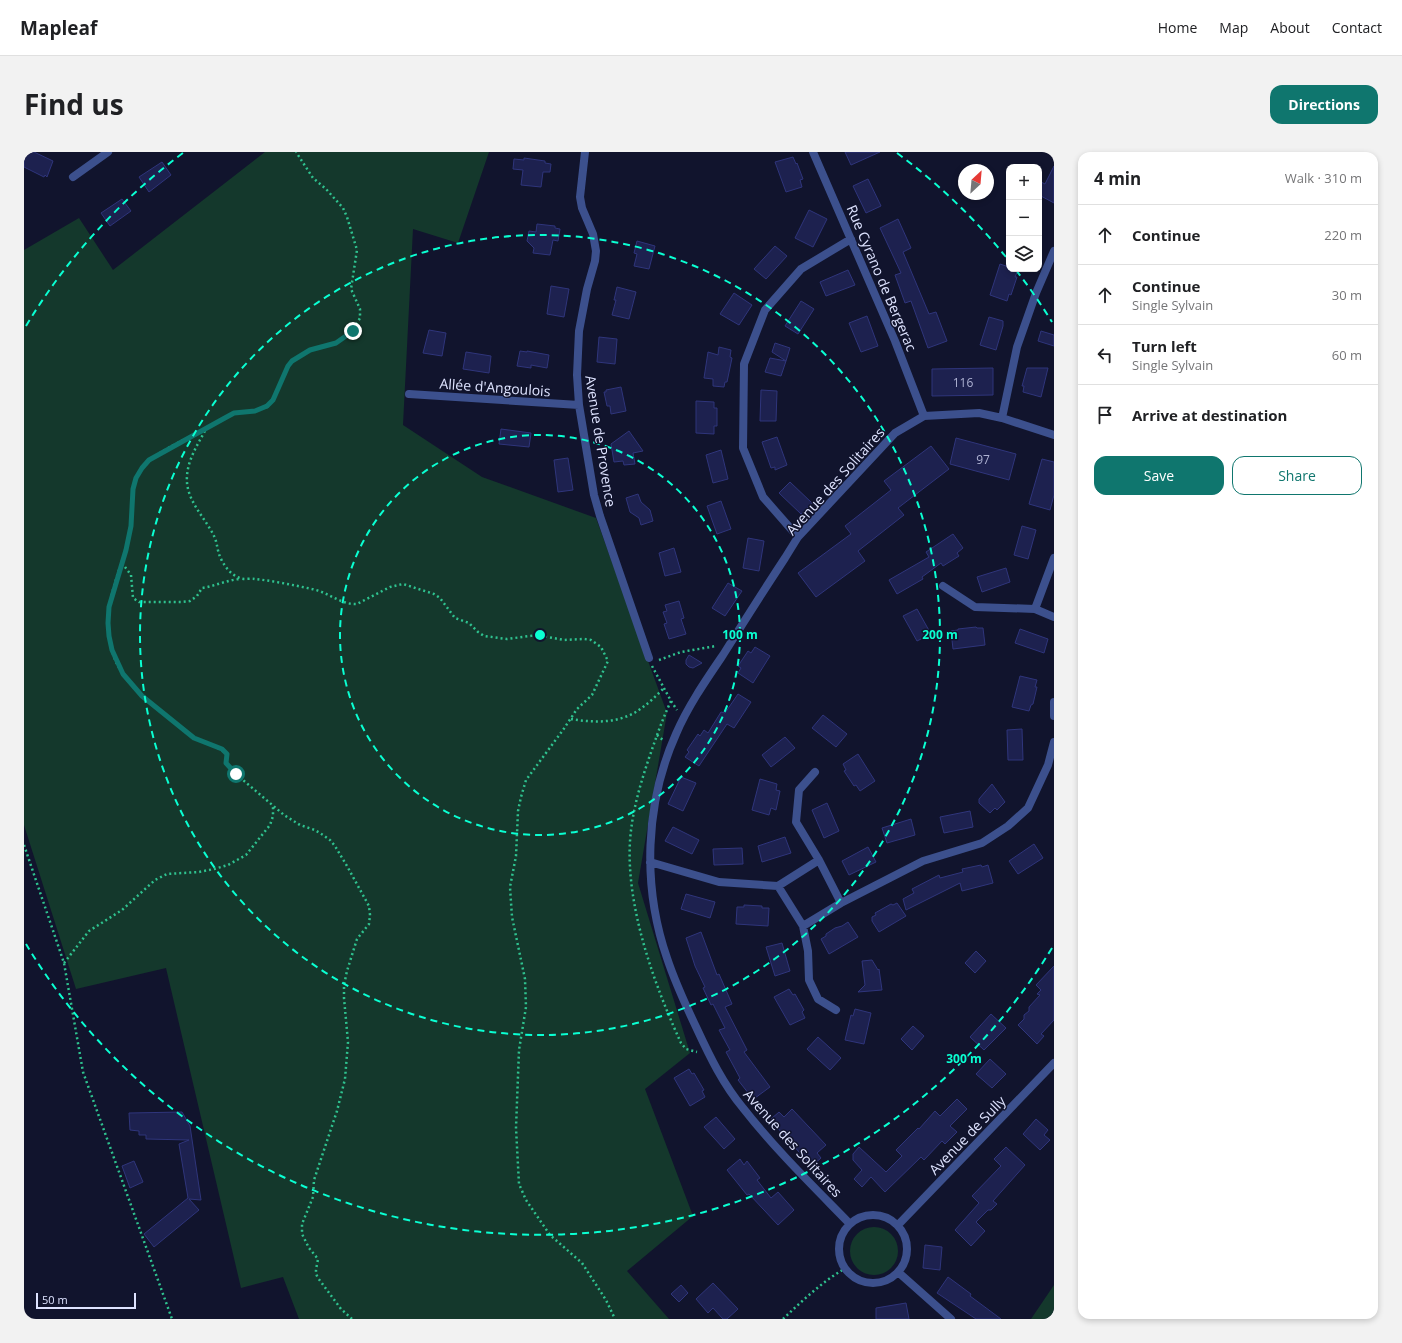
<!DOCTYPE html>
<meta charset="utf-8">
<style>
:root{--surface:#fff;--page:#f2f2f2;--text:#202124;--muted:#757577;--line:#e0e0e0;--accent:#0f766e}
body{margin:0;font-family:"Open Sans",sans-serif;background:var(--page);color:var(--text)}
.controls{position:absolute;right:12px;top:12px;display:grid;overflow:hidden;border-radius:8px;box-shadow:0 2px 6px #0003}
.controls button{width:36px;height:36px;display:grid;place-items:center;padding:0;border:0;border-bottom:1px solid var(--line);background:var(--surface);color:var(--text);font:20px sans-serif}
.compass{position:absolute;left:934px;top:12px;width:36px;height:36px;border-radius:50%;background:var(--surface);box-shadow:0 2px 6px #0003;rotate:26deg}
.scale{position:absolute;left:12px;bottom:10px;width:100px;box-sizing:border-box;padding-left:4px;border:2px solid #dee3ff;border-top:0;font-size:11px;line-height:14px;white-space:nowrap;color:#dee3ff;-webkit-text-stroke:3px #11142d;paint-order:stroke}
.stop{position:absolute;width:12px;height:12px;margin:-9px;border:3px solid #0f766e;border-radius:50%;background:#fff}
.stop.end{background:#0f766e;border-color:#fff;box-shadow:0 1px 4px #0008}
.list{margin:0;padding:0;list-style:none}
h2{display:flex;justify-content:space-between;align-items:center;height:52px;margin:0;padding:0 16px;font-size:17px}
h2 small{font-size:13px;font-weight:400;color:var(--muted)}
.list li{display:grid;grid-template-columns:26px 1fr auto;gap:12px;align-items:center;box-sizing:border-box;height:60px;padding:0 16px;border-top:1px solid var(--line)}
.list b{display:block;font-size:15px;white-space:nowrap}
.list p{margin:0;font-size:13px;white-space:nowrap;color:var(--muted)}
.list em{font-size:13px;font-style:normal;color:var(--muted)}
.actions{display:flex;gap:8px;padding:12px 16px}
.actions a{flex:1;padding:9px 0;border:1px solid var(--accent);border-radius:12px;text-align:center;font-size:14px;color:var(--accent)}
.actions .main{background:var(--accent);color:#fff}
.icon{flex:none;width:22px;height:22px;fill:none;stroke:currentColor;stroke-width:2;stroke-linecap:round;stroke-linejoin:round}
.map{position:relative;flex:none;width:1030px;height:1167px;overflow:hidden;border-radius:12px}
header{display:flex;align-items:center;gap:24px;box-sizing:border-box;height:56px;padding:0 20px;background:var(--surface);border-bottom:1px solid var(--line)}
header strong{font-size:19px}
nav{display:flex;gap:22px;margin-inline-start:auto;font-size:14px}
.intro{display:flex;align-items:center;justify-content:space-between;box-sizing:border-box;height:96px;padding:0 24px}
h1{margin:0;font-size:28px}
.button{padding:10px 18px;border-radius:12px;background:var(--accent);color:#fff;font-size:14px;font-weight:700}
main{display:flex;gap:24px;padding:0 24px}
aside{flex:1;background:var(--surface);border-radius:12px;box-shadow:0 2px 6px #0003}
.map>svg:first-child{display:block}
</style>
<header>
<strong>Mapleaf</strong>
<nav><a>Home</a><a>Map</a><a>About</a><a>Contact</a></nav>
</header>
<div class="intro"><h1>Find us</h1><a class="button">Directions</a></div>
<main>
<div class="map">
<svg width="1030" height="1167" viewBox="0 0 1030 1167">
<rect width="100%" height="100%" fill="#11142d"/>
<!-- green -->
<path fill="#14382c" d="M 241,0 L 465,0 L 434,91 L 389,77 L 379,273 L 458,325 L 572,366 L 643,561 L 614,731 L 666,901 L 621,937 L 669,1064 L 603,1119 L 645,1167 L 275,1167 L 259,1125 L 217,1136 L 142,816 L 52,837 L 0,673 L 0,98 L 55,66 L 89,118 Z
M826 1099a24 24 0 1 1 48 0a24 24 0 1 1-48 0Z
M 1030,1133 L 1030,1167 L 1007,1167 Z"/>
<!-- building -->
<path fill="#1d214f" stroke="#2f357b" d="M 0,0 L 10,0 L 29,9 L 23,25 L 21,23 L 20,25 L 0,15 Z
M 821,0 L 856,0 L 827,13 Z
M 769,5 L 772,12 L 773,11 L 779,27 L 776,28 L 778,35 L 762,40 L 751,10 Z
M 500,6 L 521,9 L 521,11 L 527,12 L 526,20 L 519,20 L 517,35 L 497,33 L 499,18 L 489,17 L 490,7 L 500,8 Z
M 138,10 L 147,23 L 125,40 L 115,25 Z
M 1030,14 L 1030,51 L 1015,43 L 1015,29 L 1021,32 Z
M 844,27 L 857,54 L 842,61 L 829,34 Z
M 98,47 L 107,59 L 86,74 L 77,61 Z
M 785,58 L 803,67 L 789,95 L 771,86 Z
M 874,67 L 887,96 L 879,100 L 905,162 L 912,160 L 923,189 L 904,196 L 887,149 L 881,151 L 871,123 L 877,121 L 856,76 Z
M 513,72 L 531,74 L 531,76 L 536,77 L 534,89 L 529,88 L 526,103 L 509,101 L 510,96 L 503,89 L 505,79 L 512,80 Z
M 613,89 L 631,94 L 625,117 L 610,114 L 613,102 L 610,101 Z
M 751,94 L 763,104 L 742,127 L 730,117 Z
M 976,112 L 985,115 L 985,117 L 994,118 L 991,125 L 993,125 L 987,143 L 985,142 L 983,149 L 966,143 Z
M 824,118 L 831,133 L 802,144 L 796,130 Z
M 527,134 L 545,137 L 540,165 L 523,162 Z
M 593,135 L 612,140 L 605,167 L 588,163 L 592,148 L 590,148 Z
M 710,141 L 728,153 L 715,173 L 696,162 Z
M 777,149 L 790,157 L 774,182 L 761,174 Z
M 843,164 L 854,194 L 837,200 L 825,171 Z
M 965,165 L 979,169 L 979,174 L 972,198 L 956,193 Z
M 405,178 L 422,181 L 418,204 L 399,201 Z
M 1017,179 L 1030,183 L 1030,194 L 1014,189 Z
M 575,185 L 593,187 L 591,212 L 573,210 Z
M 751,191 L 766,196 L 762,209 L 748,200 Z
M 695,195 L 707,198 L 706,205 L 708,206 L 703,230 L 701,230 L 700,235 L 689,234 L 689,227 L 680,226 L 684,200 L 694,203 Z
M 496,199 L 503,200 L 503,199 L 525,203 L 523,216 L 507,213 L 507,216 L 493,214 Z
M 442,200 L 467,204 L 465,221 L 439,217 Z
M 746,206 L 762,209 L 757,224 L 741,220 Z
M 969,216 L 969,243 L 908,244 L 908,217 Z
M 1003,216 L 1024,216 L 1017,245 L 999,240 L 1000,234 L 998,234 Z
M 597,235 L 602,259 L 587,262 L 586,254 L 583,254 L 580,240 L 582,240 L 582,238 Z
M 737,238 L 753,239 L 752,269 L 736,269 Z
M 672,249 L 690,250 L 690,256 L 693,256 L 693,274 L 690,274 L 690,282 L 672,281 Z
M 477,277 L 507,281 L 505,295 L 475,292 Z
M 605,279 L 619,299 L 609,301 L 611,312 L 600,313 L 599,309 L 590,310 L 587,292 Z
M 753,285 L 763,313 L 751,318 L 751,315 L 747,316 L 738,290 Z
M 932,286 L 992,302 L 985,328 L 926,312 Z
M 907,294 L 925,317 L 874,356 L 880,363 L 834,399 L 841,409 L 792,445 L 774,421 L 827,382 L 821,374 L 867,338 L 860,329 Z
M 697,298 L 704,327 L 689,331 L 682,303 Z
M 544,306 L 549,338 L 534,340 L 530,308 Z
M 1018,307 L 1030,310 L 1030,343 L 1026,358 L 1005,352 Z
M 766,330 L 788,351 L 777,362 L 755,341 Z
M 614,342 L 617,350 L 626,358 L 629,369 L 617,373 L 615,366 L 606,360 L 602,346 Z
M 697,349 L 707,377 L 693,382 L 683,354 Z
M 998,374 L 1012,378 L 1004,407 L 990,403 Z
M 929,382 L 939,396 L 933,401 L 935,404 L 919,414 L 917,411 L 898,425 L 899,427 L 873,442 L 865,428 L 905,405 L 902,400 Z
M 724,386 L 740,389 L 735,419 L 719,416 Z
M 650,396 L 657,420 L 641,424 L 635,401 Z
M 982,416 L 986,430 L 958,440 L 953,425 Z
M 704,431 L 718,439 L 701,464 L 688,456 Z
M 655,449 L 660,466 L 657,467 L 662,482 L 645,487 L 640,472 L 643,471 L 639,460 L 643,459 L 641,453 Z
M 893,457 L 907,482 L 893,489 L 879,464 Z
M 952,475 L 953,476 L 959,476 L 961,493 L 929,497 L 927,479 L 934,478 L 934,477 Z
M 996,477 L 1024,487 L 1020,501 L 991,491 Z
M 731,495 L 746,504 L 729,531 L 714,521 L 717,516 L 714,514 L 724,499 L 727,501 Z
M 665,503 L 678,511 L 669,516 L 665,515 L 662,512 L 662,508 Z
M 996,524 L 1013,528 L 1011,535 L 1013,535 L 1009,552 L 1007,553 L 1005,559 L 988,555 Z
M 714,542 L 727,550 L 710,576 L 703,572 L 675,614 L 661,605 L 665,600 L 663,598 L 674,582 L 676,584 L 680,578 L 684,581 L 697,560 L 701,561 Z
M 799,563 L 823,582 L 812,595 L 788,576 Z
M 998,577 L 999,608 L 984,608 L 983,578 Z
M 761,585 L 771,596 L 747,615 L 738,603 Z
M 834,602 L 851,629 L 836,639 L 832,633 L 830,634 L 820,619 L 822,618 L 819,612 Z
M 657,625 L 672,631 L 659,659 L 644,652 Z
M 736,627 L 753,632 L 752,638 L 756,639 L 752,658 L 747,656 L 745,663 L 728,658 Z
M 968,632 L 981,650 L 973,658 L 971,656 L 966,661 L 955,651 L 955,647 Z
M 803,651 L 815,679 L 800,686 L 788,658 Z
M 946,659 L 949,675 L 920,681 L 916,665 Z
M 887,667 L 891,683 L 863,691 L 858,676 Z
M 649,675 L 675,688 L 668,702 L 641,689 Z
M 761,685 L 767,701 L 738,710 L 734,694 Z
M 1010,692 L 1019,706 L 994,722 L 985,709 Z
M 844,695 L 852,710 L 825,723 L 818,709 Z
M 718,696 L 719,712 L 690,713 L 689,697 Z
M 957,713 L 958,715 L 964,713 L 969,731 L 938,739 L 936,731 L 882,758 L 879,747 L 890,741 L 888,737 L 915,723 L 916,726 L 939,720 L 938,717 Z
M 662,742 L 691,750 L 686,766 L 657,757 Z
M 873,751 L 882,764 L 855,780 L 848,769 L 848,765 L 852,763 L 851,761 L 867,752 L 869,753 Z
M 720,753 L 738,754 L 738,756 L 745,756 L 744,774 L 712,772 L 713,755 L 720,755 Z
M 824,770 L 834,785 L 805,802 L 797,787 L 802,784 L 802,782 L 811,776 L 818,774 Z
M 677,780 L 693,823 L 695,822 L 708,852 L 701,855 L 723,898 L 720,900 L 746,935 L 731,946 L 727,941 L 725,942 L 714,928 L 716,926 L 702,900 L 706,898 L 695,878 L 701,876 L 689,852 L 687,853 L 679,836 L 681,835 L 671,814 L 662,786 Z
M 758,791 L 766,819 L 751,824 L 742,795 Z
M 952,799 L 962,809 L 951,821 L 941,811 Z
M 848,808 L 854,818 L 855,817 L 858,838 L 834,840 L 841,833 L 838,809 Z
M 1030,814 L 1030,868 L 1017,882 L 1020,884 L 1013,892 L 994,873 L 1000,867 L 1000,863 L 1005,859 L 1005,855 L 1016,843 L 1013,842 L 1017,838 L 1012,833 Z
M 765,837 L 769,843 L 771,842 L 780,858 L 778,860 L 781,866 L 766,873 L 750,845 Z
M 831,857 L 847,861 L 840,892 L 821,888 L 827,863 L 829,864 Z
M 967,862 L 982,876 L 960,898 L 946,885 Z
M 889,874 L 900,884 L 888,898 L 877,887 Z
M 794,885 L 817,906 L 806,918 L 783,897 Z
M 966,907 L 982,922 L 968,936 L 952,922 Z
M 665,917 L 668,922 L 670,921 L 680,938 L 678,939 L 681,945 L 666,954 L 650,926 Z
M 933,947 L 943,957 L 926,974 L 933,980 L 921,992 L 918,989 L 900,1008 L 897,1005 L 861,1040 L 847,1025 L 838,1035 L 830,1027 L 838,1018 L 829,1008 L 829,1002 L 835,995 L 862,1020 L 878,1004 L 872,998 L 894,976 L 895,977 L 911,959 L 916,964 Z
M 768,957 L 802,993 L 793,1001 L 797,1006 L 789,1013 L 785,1009 L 784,1010 L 751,973 L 752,972 L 747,967 L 755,960 L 760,965 Z
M 158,960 L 166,974 L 177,1048 L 165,1047 L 175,1058 L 130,1095 L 120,1082 L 164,1046 L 155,992 L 165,988 L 122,987 L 122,983 L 115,983 L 115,979 L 106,978 L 105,961 Z
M 692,965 L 711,987 L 700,997 L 680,975 Z
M 1012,967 L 1024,978 L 1020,983 L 1026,988 L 1016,998 L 999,982 Z
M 982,995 L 1001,1013 L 969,1049 L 973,1052 L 967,1058 L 964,1058 L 952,1070 L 961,1079 L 947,1094 L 931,1078 L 955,1051 L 948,1044 L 977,1014 L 970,1007 Z
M 716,1007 L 720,1013 L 723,1009 L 736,1026 L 733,1028 L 747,1046 L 754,1040 L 770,1058 L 754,1073 L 725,1042 L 723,1043 L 703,1018 Z
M 110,1009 L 119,1030 L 106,1036 L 98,1014 Z
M 901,1093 L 918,1095 L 916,1118 L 899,1116 Z
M 924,1125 L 947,1142 L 946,1144 L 977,1167 L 952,1167 L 913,1141 Z
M 689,1131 L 714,1157 L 703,1167 L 699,1167 L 689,1156 L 684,1161 L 672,1147 Z
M 657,1133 L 664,1141 L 655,1150 L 647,1142 Z
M 882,1151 L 885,1167 L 852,1167 L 852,1156 Z"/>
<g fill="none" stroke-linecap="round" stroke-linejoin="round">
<!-- path -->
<path stroke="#2fc28f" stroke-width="2.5" stroke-dasharray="2 3" stroke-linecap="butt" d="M 182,277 L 210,261 L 231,259 L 243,255 L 249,248 L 264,214 L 268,209 L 285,198 L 312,191 L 329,179 L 336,166 L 336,157 L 327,137 L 333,98 L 323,65 L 319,56 L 302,37 L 289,26 L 272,0
M 98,411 L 107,423 L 109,446 L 115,450 L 157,450 L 166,449 L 173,444 L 178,436 C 191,434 203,428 216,427
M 635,508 L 657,500 L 692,494
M 628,514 L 647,549 L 653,558
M 647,549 C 638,568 632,586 625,606 C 616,633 608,660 606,689 C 602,755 630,832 657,891 L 662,897 L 673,900
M 547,567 C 571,571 598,572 619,555 C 626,550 633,543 640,536
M 633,583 L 640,589
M 0,693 L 40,811 L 59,920 L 148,1167
M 40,811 L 65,779 L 98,758 L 131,728 L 143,722 L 175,720 L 190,717 L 204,713 L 222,703 L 246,673 L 249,664 L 249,655
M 328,1167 L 317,1157 L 294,1126 C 290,1119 293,1115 294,1107 L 285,1096 L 278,1082 L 278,1072 L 289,1045 L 290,1028 L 313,959 L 321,927 L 324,890 L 320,846 L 320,833 L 323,819 L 333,787 L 345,772 L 346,763 L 345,754 L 323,714 L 311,694 L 306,688 L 299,683 L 291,678 L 276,673 L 260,663 L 212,622 L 202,611 L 203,602 C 194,594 182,592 171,586 C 160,580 152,571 143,564 C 127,551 111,540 99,522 C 89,508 84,489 84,471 C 84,438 102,407 107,374 C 110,355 105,332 118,316 C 131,300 164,286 182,277 C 174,292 164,307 163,324 C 161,348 181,365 190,384 C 193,390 193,396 195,402 C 198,411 206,423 216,426 C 220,428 227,426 231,427 C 250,429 269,433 288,437 C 304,440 317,453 333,452 L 366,435 L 379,432 L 410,442 L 416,446 L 431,466 L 445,471 L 454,480 L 460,484 L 483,487 L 513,483 L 540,488 L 560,487 L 567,488 L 577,495 L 584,509 L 568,543 L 553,557 L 539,578 L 502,628 L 497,645 L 494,659 L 492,704 L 486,735 L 488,765 L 501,827 L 502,855 L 495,898 L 492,976 L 495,1032 L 502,1048 L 526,1083 L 558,1111 L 582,1148 L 591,1167
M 759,1167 C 778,1149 798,1130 820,1117"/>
<!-- street -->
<path stroke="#3c508d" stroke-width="8" d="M 561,0 L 556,45 L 558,56 L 569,82 L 572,99 L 571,109 L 563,137 L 555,179 L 553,223 L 555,253 L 570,343 L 576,364 L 625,506
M 789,0 L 871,189 L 900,264
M 49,25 L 84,0
M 385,242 L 555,253
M 978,266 L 993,195 L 1012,141 L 1030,99
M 774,385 L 739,345 L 719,296 L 720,212 L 741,158 L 777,117 L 827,87
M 919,434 L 951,455 L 1011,457 L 1030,465
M 1011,457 L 1030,406
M 1030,550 L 1030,564
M 791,620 L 775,638 L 772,670 L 795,708
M 626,710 L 695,730 L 754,734 L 795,708 L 817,751 L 899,709 L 958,691 L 984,674 L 1004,656 L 1024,613 L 1030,590
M 754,734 L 779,774 L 817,751
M 779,774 L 784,799 L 785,828 L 794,847 L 812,858
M815 1097a34 34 0 1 1 68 0a34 34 0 1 1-68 0Z
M 825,1071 C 789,1034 751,997 719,956 C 699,932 686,905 673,877 C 662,854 651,830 643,806 C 618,734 621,651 652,582 C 664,554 682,528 699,503 C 719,471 740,438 761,406 L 774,385 L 871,281 L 900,264 L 955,261 L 978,266 L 1030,283
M 874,1073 L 1030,911
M 874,1120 L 927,1167"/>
</g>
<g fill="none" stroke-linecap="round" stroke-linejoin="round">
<!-- route -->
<path stroke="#0f766e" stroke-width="5" d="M 212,622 L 202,611 L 203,602 L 198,597 L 170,586 L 118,544 L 99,522 L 88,498 L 85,484 L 84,471 L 85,455 L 102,398 L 107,374 L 109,337 L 112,326 L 118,316 L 125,308 L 199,267 L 210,261 L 231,259 L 243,254 L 249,248 L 264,214 L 268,209 L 286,198 L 312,191 L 329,179"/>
</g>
<!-- distance rings -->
<g fill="none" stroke="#0affd2" stroke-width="2" stroke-dasharray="7 5">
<circle cx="516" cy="483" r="200"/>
<circle cx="516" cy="483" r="400"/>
<path d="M1028 796A600 600 0 0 1 2 792M2 174A600 600 0 0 1 159 1M873 1A600 600 0 0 1 982 105M992 118A600 600 0 0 1 1028 170"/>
</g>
<g text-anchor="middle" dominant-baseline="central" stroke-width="3" stroke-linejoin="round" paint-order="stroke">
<!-- number labels -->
<g font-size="12" fill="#aeb2d3">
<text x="939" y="230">116</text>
<text x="959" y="307">97</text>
</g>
<!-- street labels -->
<g font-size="14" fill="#dee3ff" stroke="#11142d">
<text transform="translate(858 126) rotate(67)">Rue Cyrano de Bergerac</text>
<text transform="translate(471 235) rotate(4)">Allée d'Angoulois</text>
<text transform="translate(577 289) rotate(81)">Avenue de Provence</text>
<text transform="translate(811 329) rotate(-48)">Avenue des Solitaires</text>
<text transform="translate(943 983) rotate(-46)">Avenue de Sully</text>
<text transform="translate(769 991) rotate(48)">Avenue des Solitaires</text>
</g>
</g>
<circle cx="516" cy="483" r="6" fill="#0affd2" stroke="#11142d" stroke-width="2"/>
<g font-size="12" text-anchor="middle" font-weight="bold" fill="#0affd2" stroke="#11142d" stroke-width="3" stroke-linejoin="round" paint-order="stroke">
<text x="716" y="487">100 m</text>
<text x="916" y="487">200 m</text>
<text x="940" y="911">300 m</text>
</g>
</svg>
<div class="controls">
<button>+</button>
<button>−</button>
<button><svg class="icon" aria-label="layers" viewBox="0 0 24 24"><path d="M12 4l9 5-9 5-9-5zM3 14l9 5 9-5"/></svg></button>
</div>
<svg class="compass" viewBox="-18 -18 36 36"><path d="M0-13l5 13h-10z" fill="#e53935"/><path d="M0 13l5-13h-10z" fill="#757577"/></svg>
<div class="scale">50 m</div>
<div class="stop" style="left:212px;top:622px"></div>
<div class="stop end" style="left:329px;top:179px"></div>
</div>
<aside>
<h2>4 min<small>Walk · 310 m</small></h2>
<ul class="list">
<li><svg class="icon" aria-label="ahead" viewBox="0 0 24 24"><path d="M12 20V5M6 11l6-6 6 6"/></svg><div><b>Continue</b></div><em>220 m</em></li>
<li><svg class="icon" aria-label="ahead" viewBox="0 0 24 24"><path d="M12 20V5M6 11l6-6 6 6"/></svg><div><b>Continue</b><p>Single Sylvain</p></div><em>30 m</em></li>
<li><svg class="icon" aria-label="left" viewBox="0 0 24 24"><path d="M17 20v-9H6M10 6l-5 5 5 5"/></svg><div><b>Turn left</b><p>Single Sylvain</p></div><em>60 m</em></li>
<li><svg class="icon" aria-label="arrive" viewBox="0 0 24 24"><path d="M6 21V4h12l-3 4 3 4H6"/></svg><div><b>Arrive at destination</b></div></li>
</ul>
<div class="actions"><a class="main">Save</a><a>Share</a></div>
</aside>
</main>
